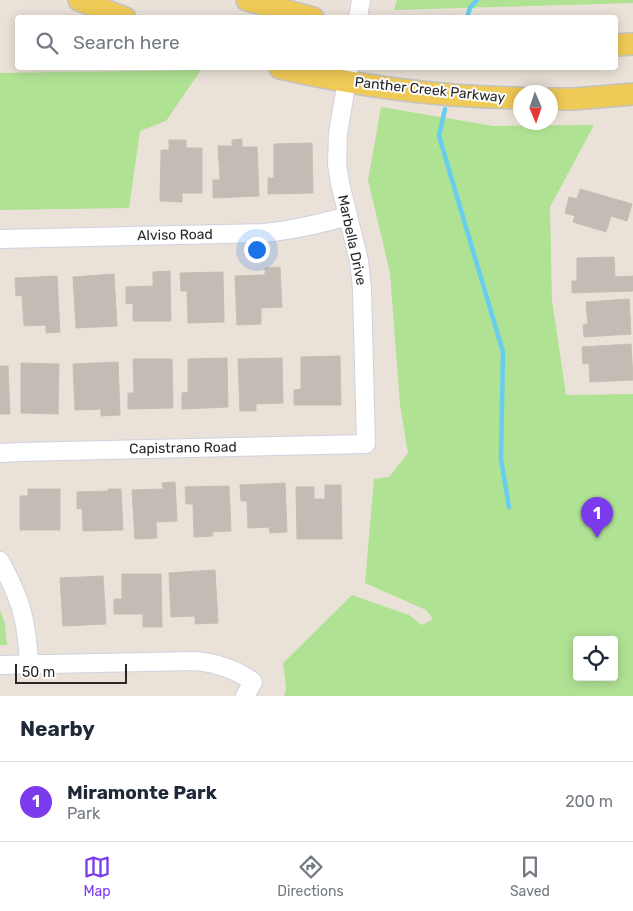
<!DOCTYPE html>
<style>
:root{--surface:#fff;--page:#f2f2f3;--text:#1f2937;--muted:#747a83;--line:#e0e1e3;--accent:#7c3aed}
body{margin:0;font-family:Rubik,sans-serif;background:var(--page);color:var(--text)}
.controls{position:absolute;right:15px;bottom:15px;display:grid;overflow:hidden;border-radius:5px;box-shadow:0 2px 12px #0003}
.controls button{width:45px;height:45px;display:grid;place-items:center;padding:0;border:0;border-bottom:1px solid var(--line);background:var(--surface);color:var(--text);font:25px sans-serif}
.compass{position:absolute;left:513px;top:85px;width:45px;height:45px;border-radius:50%;background:var(--surface);box-shadow:0 2px 12px #0003;rotate:178deg}
.scale{position:absolute;left:15px;bottom:12px;width:112px;box-sizing:border-box;padding-left:5px;border:2px solid #272727;border-top:0;font-size:14px;line-height:18px;white-space:nowrap;color:#272727;-webkit-text-stroke:4px #fff;paint-order:stroke}
.you{position:absolute;left:256px;top:249px;width:18px;height:18px;margin:-12px;border:4px solid #fff;border-radius:50%;background:#1a73e8;box-shadow:0 0 0 8px #1a73e833}
.badge{display:grid;place-items:center;width:32px;height:32px;border-radius:50%;background:var(--accent);color:#fff;font-size:16px;font-weight:700}
.pin{position:absolute;translate:-50% -41px;filter:drop-shadow(0 1px 2px #0008)}
.pin::after{content:'';position:absolute;top:26px;width:18px;height:15px;background:inherit;clip-path:polygon(0 0,100% 0,50% 100%)}
.list{margin:0;padding:0;list-style:none}
h2{display:flex;justify-content:space-between;align-items:center;height:65px;margin:0;padding:0 20px;font-size:21px}
h2 small{font-size:16px;font-weight:400;color:var(--muted)}
.list li{display:grid;grid-template-columns:32px 1fr auto;gap:15px;align-items:center;box-sizing:border-box;height:80px;padding:0 20px;border-top:1px solid var(--line)}
.list b{display:block;font-size:19px;white-space:nowrap}
.list p{margin:0;font-size:16px;white-space:nowrap;color:var(--muted)}
.list em{font-size:16px;font-style:normal;color:var(--muted)}
.icon{flex:none;width:28px;height:28px;fill:none;stroke:currentColor;stroke-width:2;stroke-linecap:round;stroke-linejoin:round}
.map{position:relative;flex:none;width:633px;height:696px;overflow:hidden}
.search{position:absolute;background:var(--surface);box-shadow:0 2px 12px #0003;left:15px;right:15px;top:15px;height:55px;display:flex;align-items:center;gap:12px;box-sizing:border-box;padding:0 18px;border-radius:5px;color:var(--muted);font-size:19px}
.sheet{height:145px;background:var(--surface)}
nav{display:flex;justify-content:space-around;align-items:center;box-sizing:border-box;height:70px;border-top:1px solid var(--line);background:var(--surface);font-size:14px;color:var(--muted)}
nav a{display:grid;justify-items:center;gap:2px}
nav .on{color:var(--accent)}
.map>svg:first-child{display:block}
</style>
<div class="map">
<svg width="633" height="696" viewBox="0 0 633 696">
<rect width="100%" height="100%" fill="#eae2d8"/>
<!-- green -->
<path fill="#b0e294" fill-rule="evenodd" d="M 397,0 L 633,0 L 633,3 L 394,10 Z
M 201,70 L 166,121 L 140,131 L 129,208 L 0,210 L 0,73 Z
M 381,107 L 493,126 L 594,125 L 550,207 L 552,300 L 566,395 L 633,394 L 633,696 L 284,696 L 286,688 L 283,663 L 352,595 L 409,615 L 422,625 L 433,619 L 426,610 L 365,583 L 374,479 L 389,477 L 408,453 L 400,405 L 390,273 L 368,180 ZM 577,640 L 614,640 L 614,677 L 577,677 Z
M 0,610 L 5,624 L 7,645 L 0,645 Z"/>
<g fill="none" stroke-linecap="round" stroke-linejoin="round">
<!-- stream -->
<path stroke="#69cdee" stroke-width="4.5" d="M 468,14 L 470,8 L 477,0
M 445,109 L 439,136 L 503,352 L 501,459 L 509,507"/>
</g>
<!-- building -->
<path fill="#c2bcb5" stroke="#c5beb2" d="M 242,139 L 242,147 L 257,147 L 259,196 L 213,198 L 213,180 L 220,180 L 218,146 L 232,146 L 232,140 Z
M 169,140 L 186,140 L 186,148 L 202,148 L 202,193 L 182,193 L 182,202 L 160,201 L 161,150 L 169,150 Z
M 312,143 L 313,193 L 268,194 L 268,178 L 274,178 L 274,144 Z
M 580,189 L 632,204 L 627,221 L 611,216 L 606,232 L 573,222 L 575,216 L 565,213 L 569,197 L 577,199 Z
M 614,257 L 615,277 L 633,276 L 633,291 L 572,293 L 572,281 L 577,281 L 577,258 Z
M 280,267 L 282,307 L 261,308 L 261,324 L 237,325 L 235,276 L 265,275 L 265,268 Z
M 170,271 L 171,321 L 133,321 L 133,303 L 126,304 L 126,287 L 153,286 L 153,272 Z
M 223,272 L 224,322 L 188,323 L 187,291 L 181,291 L 180,273 Z
M 114,274 L 117,326 L 76,328 L 73,277 Z
M 57,276 L 60,332 L 46,333 L 46,325 L 24,326 L 22,295 L 16,296 L 15,278 Z
M 629,299 L 631,334 L 584,337 L 583,325 L 588,324 L 586,302 Z
M 631,344 L 633,380 L 590,382 L 589,363 L 583,364 L 582,347 Z
M 340,356 L 341,405 L 294,405 L 294,390 L 301,389 L 301,357 Z
M 227,358 L 228,407 L 182,409 L 182,393 L 188,392 L 188,359 Z
M 282,358 L 283,403 L 256,404 L 256,411 L 240,411 L 238,359 Z
M 133,359 L 172,359 L 173,408 L 128,409 L 128,393 L 134,393 Z
M 118,362 L 120,415 L 101,416 L 101,409 L 75,410 L 73,364 Z
M 21,363 L 59,364 L 58,414 L 21,413 Z
M 0,366 L 8,366 L 10,414 L 0,414 Z
M 175,482 L 177,521 L 156,522 L 157,538 L 135,539 L 132,490 L 163,489 L 162,483 Z
M 285,483 L 287,532 L 270,533 L 269,527 L 248,528 L 247,501 L 241,501 L 240,485 Z
M 325,485 L 341,485 L 342,539 L 297,539 L 296,487 L 314,487 L 314,499 L 325,499 Z
M 229,486 L 231,531 L 212,532 L 213,536 L 194,537 L 193,504 L 186,504 L 185,487 Z
M 28,489 L 60,489 L 60,530 L 20,530 L 20,496 L 28,496 Z
M 108,489 L 121,489 L 123,530 L 83,531 L 82,508 L 77,509 L 77,492 L 108,491 Z
M 215,570 L 218,623 L 195,624 L 195,616 L 171,617 L 169,573 Z
M 122,574 L 161,574 L 162,627 L 143,627 L 143,614 L 114,614 L 114,599 L 122,599 Z
M 103,576 L 106,624 L 63,626 L 60,578 Z"/>
<g fill="none" stroke-linecap="round" stroke-linejoin="round">
<defs>
<path id="minor" d="M 358,18 L 361,0
M 0,239 L 264,233 C 294,230 319,224 348,216
M 0,453 L 20,452 L 366,444 L 362,288 L 359,261 L 340,183 L 337,164 L 338,133 L 349,68
M 0,561 C 21,599 27,621 29,664
M 0,665 L 195,661 C 216,663 236,669 253,682 L 245,696"/>
<path id="major" d="M 79,0 L 125,18
M 247,0 L 313,18
M 616,45 L 633,44
M 280,68 C 358,86 440,97 520,98
M 550,99 L 574,99 L 633,94"/>
</defs>
<!-- minor casing -->
<use href="#minor" stroke="#ced2e1" stroke-width="20"/>
<!-- major casing -->
<use href="#major" stroke="#c3c3c3" stroke-width="24"/>
<!-- minor -->
<use href="#minor" stroke="#fff" stroke-width="18"/>
<!-- major -->
<use href="#major" stroke="#f0ca57" stroke-width="21"/>
</g>
<g text-anchor="middle" dominant-baseline="central" stroke-width="4" stroke-linejoin="round" paint-order="stroke">
<!-- street labels -->
<g font-size="14" fill="#272727" stroke="#fff">
<text transform="translate(430 90) rotate(6)">Panther Creek Parkway</text>
<text transform="translate(175 235) rotate(-1)">Alviso Road</text>
<text transform="translate(352 240) rotate(78)">Marbella Drive</text>
<text transform="translate(183 448) rotate(-1)">Capistrano Road</text>
</g>
</g>
</svg>
<div class="controls">
<button><svg class="icon" aria-label="locate" viewBox="0 0 24 24"><circle cx="12" cy="12" r="6"/><path d="M12 2v4M12 18v4M2 12h4M18 12h4"/></svg></button>
</div>
<svg class="compass" viewBox="-18 -18 36 36"><path d="M0-13l5 13h-10z" fill="#e53935"/><path d="M0 13l5-13h-10z" fill="#747a83"/></svg>
<div class="scale">50 m</div>
<div class="you"></div>
<div class="pin badge" style="left:597px;top:538px">1</div>
<div class="search"><svg class="icon" aria-label="search" viewBox="0 0 24 24"><circle cx="10" cy="10" r="6"/><path d="M15 15l6 6"/></svg>Search here</div>
</div>
<section class="sheet">
<h2>Nearby<small></small></h2>
<ul class="list">
<li><span class="badge">1</span><div><b>Miramonte Park</b><p>Park</p></div><em>200 m</em></li>
</ul>
</section>
<nav>
<a class="on"><svg class="icon" aria-label="map" viewBox="0 0 24 24"><path d="M3 6l6-2 6 2 6-2v14l-6 2-6-2-6 2zM9 4v14M15 6v14"/></svg>Map</a>
<a><svg class="icon" aria-label="directions" viewBox="0 0 24 24"><path d="M12 3l9 9-9 9-9-9zM9 14v-3h6M13 9l2 2-2 2"/></svg>Directions</a>
<a><svg class="icon" aria-label="saved" viewBox="0 0 24 24"><path d="M7 4h10v16l-5-4-5 4z"/></svg>Saved</a>
</nav>
